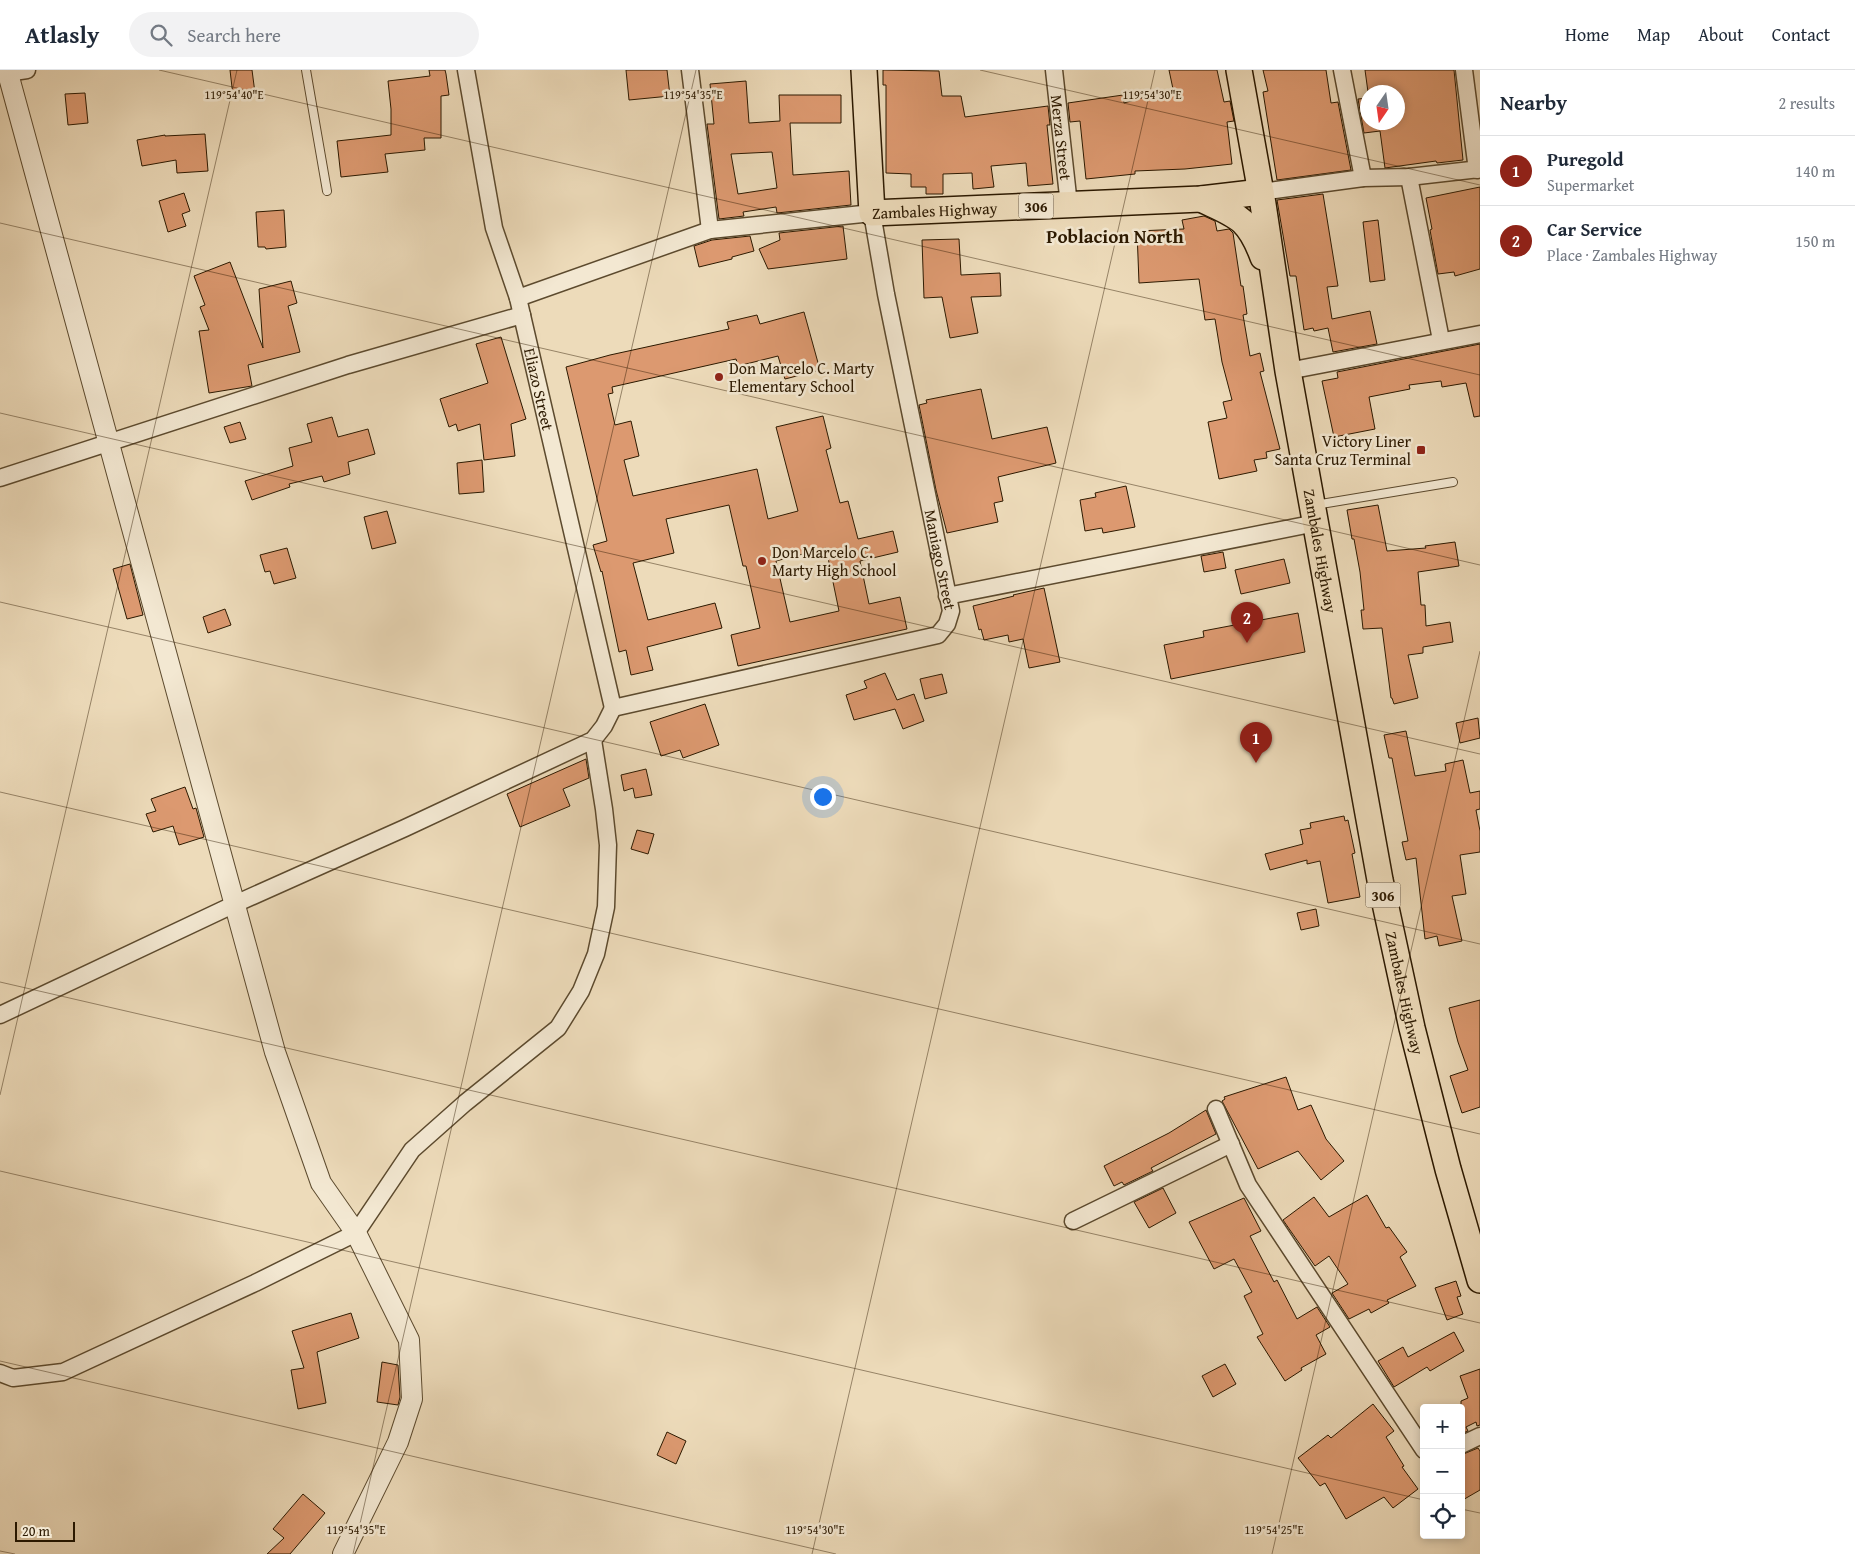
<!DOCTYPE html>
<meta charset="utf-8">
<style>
:root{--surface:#fff;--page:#f2f2f3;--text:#1f2937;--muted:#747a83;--line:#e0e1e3;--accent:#8f2418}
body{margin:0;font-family:"Gentium Book Plus",serif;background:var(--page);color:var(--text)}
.controls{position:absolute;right:15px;bottom:15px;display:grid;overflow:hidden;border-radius:5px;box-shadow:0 2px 8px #0003}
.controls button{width:45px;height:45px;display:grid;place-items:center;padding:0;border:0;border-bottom:1px solid var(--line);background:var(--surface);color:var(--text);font:25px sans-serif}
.compass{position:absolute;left:1360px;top:15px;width:45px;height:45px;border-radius:50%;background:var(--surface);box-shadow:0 2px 8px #0003;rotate:193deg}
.scale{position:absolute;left:15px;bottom:12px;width:60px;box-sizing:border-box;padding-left:5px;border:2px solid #2c1900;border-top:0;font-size:14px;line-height:18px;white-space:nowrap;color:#2c1900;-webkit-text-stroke:4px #f3e8d2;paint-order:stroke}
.you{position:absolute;left:822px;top:726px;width:18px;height:18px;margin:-12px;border:4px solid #fff;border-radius:50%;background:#1a73e8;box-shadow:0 0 0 8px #1a73e833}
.badge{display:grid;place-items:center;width:32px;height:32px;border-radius:50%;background:var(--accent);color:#fff;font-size:16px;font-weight:700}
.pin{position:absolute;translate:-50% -41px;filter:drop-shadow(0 1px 2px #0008)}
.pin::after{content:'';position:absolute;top:26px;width:18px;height:15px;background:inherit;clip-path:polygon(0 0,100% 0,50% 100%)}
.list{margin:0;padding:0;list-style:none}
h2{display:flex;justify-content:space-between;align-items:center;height:65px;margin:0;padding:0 20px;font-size:21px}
h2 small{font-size:16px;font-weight:400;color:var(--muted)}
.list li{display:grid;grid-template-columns:32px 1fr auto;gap:15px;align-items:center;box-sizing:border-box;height:70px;padding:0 20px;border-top:1px solid var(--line)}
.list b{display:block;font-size:19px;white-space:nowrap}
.list p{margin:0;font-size:16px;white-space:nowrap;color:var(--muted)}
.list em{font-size:16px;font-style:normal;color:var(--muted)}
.icon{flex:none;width:28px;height:28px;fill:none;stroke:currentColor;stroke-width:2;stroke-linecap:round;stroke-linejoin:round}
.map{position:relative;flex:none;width:1480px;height:1484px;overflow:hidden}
header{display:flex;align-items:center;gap:30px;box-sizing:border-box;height:70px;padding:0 25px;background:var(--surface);border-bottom:1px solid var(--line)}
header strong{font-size:24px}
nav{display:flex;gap:28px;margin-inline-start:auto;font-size:18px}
.search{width:350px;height:45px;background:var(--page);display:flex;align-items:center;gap:12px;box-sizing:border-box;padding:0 18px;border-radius:28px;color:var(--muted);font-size:19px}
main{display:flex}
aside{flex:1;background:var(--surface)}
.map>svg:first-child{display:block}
</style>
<header>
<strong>Atlasly</strong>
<div class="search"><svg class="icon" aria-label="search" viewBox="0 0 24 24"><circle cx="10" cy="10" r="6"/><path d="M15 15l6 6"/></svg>Search here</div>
<nav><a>Home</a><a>Map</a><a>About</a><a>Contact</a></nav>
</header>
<main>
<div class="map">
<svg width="1480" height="1484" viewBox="0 0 1480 1484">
<rect width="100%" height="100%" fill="#eddbba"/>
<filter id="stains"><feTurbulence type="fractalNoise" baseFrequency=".004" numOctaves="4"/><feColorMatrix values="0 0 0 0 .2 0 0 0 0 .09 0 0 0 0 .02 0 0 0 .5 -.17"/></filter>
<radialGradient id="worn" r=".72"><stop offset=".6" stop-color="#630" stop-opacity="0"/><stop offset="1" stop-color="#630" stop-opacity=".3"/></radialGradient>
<!-- building -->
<path fill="#dc9970" stroke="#2c1900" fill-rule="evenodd" d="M 230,0 L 252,0 L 255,23 L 233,26 Z
M 429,0 L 445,0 L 446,4 L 449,25 L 441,26 L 441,68 L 424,68 L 425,80 L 385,84 L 388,102 L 341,107 L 337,71 L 391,65 L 391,39 L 388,11 L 430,6 Z
M 626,0 L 667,0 L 670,26 L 629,30 Z
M 883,0 L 939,1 L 942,26 L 961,26 L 965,47 L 1048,36 L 1050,55 L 1047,55 L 1053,114 L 1028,116 L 1026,93 L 991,96 L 994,117 L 973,119 L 972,103 L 943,104 L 943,124 L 926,124 L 926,117 L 911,117 L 911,104 L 886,103 L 886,15 L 883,15 Z
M 1169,0 L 1217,0 L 1224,32 L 1230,31 L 1234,51 L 1227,52 L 1232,94 L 1185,99 L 1135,101 L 1135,104 L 1086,109 L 1080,51 L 1070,52 L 1068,33 L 1123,25 L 1124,33 L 1173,19 Z
M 1263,0 L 1326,0 L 1331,33 L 1338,32 L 1351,100 L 1277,110 L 1263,22 L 1268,21 Z
M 1365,0 L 1454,0 L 1463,90 L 1437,93 L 1436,91 L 1385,98 L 1380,61 L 1364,63 L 1358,29 L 1368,28 L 1368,52 L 1398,52 L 1398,22 L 1368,22 Z
M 746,11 L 749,53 L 780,51 L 779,25 L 841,25 L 841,53 L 790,53 L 793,105 L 849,101 L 851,135 L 777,143 L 776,137 L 743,142 L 744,146 L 719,149 L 707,54 L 714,54 L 710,14 ZM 772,82 L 777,118 L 738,124 L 731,84 Z
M 85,23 L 88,53 L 68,55 L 65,24 Z
M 205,64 L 208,101 L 177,103 L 176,90 L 142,96 L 137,70 L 165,65 L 165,66 Z
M 1480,117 L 1480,199 L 1455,206 L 1454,202 L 1438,204 L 1430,160 L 1432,159 L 1426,128 Z
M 184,123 L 190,141 L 182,144 L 186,156 L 168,162 L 159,131 Z
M 1323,124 L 1338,216 L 1327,217 L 1332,249 L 1370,241 L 1377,274 L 1333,282 L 1328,258 L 1314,261 L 1313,258 L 1304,260 L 1296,206 L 1290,206 L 1277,130 Z
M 284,140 L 286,177 L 266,179 L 265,177 L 258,177 L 256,142 Z
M 1204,146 L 1215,151 L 1217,161 L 1229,159 L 1233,163 L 1241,216 L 1243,216 L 1247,244 L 1243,245 L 1250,286 L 1260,283 L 1264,301 L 1260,302 L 1280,379 L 1266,382 L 1267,388 L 1254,390 L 1257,401 L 1219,409 L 1208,352 L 1227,348 L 1223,332 L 1232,330 L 1222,292 L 1215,249 L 1205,250 L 1199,209 L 1139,213 L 1137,161 L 1184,159 L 1182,150 Z
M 1378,150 L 1385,210 L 1370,212 L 1363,152 Z
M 843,156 L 847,189 L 768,199 L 759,179 L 780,170 L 779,163 Z
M 750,166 L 754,181 L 732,187 L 732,189 L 699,197 L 694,176 L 712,170 Z
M 959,169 L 961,205 L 1000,203 L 1001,226 L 971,227 L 978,263 L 950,268 L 942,227 L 924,228 L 922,170 Z
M 230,192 L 263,278 L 259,219 L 291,211 L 297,233 L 288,236 L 300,282 L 248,295 L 252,316 L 209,323 L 199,261 L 209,260 L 200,237 L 205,235 L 194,206 Z
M 804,242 L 820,300 L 785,309 L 778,286 L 738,296 L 736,289 L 612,317 L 613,323 L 608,324 L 615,355 L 631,351 L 639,386 L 624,390 L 633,426 L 757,399 L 768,449 L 798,441 L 776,357 L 823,346 L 831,378 L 826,380 L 840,433 L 848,431 L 858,469 L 893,461 L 898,482 L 860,491 L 869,534 L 900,527 L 907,559 L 738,596 L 731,565 L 760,558 L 746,496 L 743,496 L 729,435 L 666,449 L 674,483 L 633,493 L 648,550 L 715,533 L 722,558 L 647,577 L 653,600 L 631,605 L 626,580 L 619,582 L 602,501 L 601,502 L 593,475 L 607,471 L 566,297 L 610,285 L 729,259 L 727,252 L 757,245 L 760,254 ZM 826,478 L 839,541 L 790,552 L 776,491 Z
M 501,267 L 526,349 L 511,354 L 515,386 L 484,390 L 480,354 L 458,361 L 456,354 L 449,357 L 440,329 L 488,313 L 476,274 Z
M 1480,274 L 1480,346 L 1474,347 L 1466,313 L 1442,317 L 1441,311 L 1409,315 L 1410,319 L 1369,327 L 1375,359 L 1334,367 L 1322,311 L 1338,308 L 1337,302 Z
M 981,319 L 992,369 L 1047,357 L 1056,393 L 998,407 L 1003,431 L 994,433 L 998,452 L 947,463 L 936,420 L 919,335 L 927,333 L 926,330 Z
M 332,347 L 338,367 L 368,359 L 375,384 L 348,392 L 350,404 L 324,412 L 322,406 L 289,414 L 290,417 L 252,430 L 245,411 L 293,396 L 289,378 L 312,372 L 307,354 Z
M 240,352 L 246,369 L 230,373 L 224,357 Z
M 482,390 L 484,422 L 459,424 L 457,393 Z
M 1126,416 L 1135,457 L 1103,463 L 1102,458 L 1085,461 L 1080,430 L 1096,427 L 1095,423 Z
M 1378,435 L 1387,481 L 1426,478 L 1425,476 L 1455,472 L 1459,496 L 1418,502 L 1421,535 L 1425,535 L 1426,556 L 1450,552 L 1453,572 L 1423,577 L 1423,583 L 1408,585 L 1418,628 L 1394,634 L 1392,628 L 1391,628 L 1382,558 L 1363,559 L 1361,540 L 1364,540 L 1360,502 L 1354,469 L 1352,469 L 1347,440 Z
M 387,441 L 396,473 L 372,479 L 364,447 Z
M 287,478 L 296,508 L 274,514 L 270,501 L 265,502 L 260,485 Z
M 1223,482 L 1226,498 L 1204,502 L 1201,486 Z
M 1284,489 L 1290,513 L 1241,524 L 1235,500 Z
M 130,494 L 143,545 L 127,549 L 113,499 Z
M 1044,518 L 1060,592 L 1029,598 L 1023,569 L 1009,572 L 1008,565 L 984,570 L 981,559 L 979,560 L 973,536 L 1014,526 L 1013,525 Z
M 225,539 L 231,555 L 208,563 L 203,547 Z
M 1298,543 L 1305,582 L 1171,609 L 1164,575 L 1204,567 L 1203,561 Z
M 885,603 L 897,630 L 914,624 L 924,651 L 903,659 L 895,639 L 854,650 L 846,625 L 867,618 L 864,611 Z
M 942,604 L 947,623 L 925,629 L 920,609 Z
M 705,634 L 719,675 L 683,688 L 680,680 L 661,686 L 650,652 Z
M 1478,648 L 1480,668 L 1460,673 L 1456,653 Z
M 1406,661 L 1415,706 L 1446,701 L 1445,694 L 1463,690 L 1470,723 L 1480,721 L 1480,739 L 1476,740 L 1480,761 L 1480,782 L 1460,785 L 1466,824 L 1452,826 L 1462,871 L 1439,876 L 1437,866 L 1425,869 L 1416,788 L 1406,790 L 1402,772 L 1408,771 L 1392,688 L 1389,688 L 1384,665 Z
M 586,689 L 589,708 L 563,719 L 570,736 L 520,757 L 507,724 Z
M 646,699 L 652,725 L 635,728 L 633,718 L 624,721 L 621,705 Z
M 185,717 L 193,739 L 196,738 L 204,767 L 179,775 L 173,756 L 153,762 L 146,744 L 156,741 L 151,729 Z
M 1344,746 L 1345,751 L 1348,750 L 1355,783 L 1352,784 L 1360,827 L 1328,833 L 1320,791 L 1307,794 L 1307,790 L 1270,800 L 1265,784 L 1303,774 L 1300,760 L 1311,758 L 1310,753 Z
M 637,760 L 654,764 L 648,784 L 631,779 Z
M 1316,839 L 1319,856 L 1301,860 L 1297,843 Z
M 1480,930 L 1480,1037 L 1462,1043 L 1450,1006 L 1468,1000 L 1458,972 L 1449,938 Z
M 1286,1007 L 1298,1040 L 1311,1035 L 1326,1069 L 1344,1091 L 1321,1110 L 1298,1081 L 1258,1099 L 1222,1031 L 1225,1029 L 1224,1027 Z
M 1206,1040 L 1216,1064 L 1151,1098 L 1153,1101 L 1124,1115 L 1122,1112 L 1114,1116 L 1104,1096 L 1169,1063 Z
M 1163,1118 L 1176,1143 L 1149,1158 L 1134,1132 Z
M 1367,1125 L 1386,1158 L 1389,1157 L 1407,1182 L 1400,1187 L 1416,1216 L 1387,1230 L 1389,1233 L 1371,1243 L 1369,1239 L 1349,1249 L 1332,1223 L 1348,1214 L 1329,1186 L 1315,1196 L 1283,1150 L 1314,1127 L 1329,1147 Z
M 1244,1128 L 1261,1161 L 1250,1166 L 1274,1212 L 1277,1210 L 1297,1249 L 1317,1237 L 1330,1257 L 1316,1265 L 1326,1284 L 1301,1298 L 1302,1300 L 1285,1311 L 1257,1267 L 1263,1264 L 1244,1226 L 1252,1222 L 1234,1189 L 1214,1199 L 1189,1152 Z
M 1456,1211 L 1461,1226 L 1457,1227 L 1463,1244 L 1447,1250 L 1435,1218 Z
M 351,1243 L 359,1268 L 317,1282 L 326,1333 L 298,1339 L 291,1300 L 304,1298 L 292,1261 Z
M 1454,1262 L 1464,1281 L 1430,1301 L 1427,1297 L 1394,1317 L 1378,1291 L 1403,1277 L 1408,1287 Z
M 382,1292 L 398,1295 L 400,1327 L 398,1335 L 377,1332 Z
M 1225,1294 L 1236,1314 L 1213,1327 L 1202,1306 Z
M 1480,1299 L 1480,1355 L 1477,1356 L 1476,1352 L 1466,1357 L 1468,1361 L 1461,1364 L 1461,1331 L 1468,1328 L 1460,1306 Z
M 1373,1334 L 1394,1361 L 1386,1367 L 1404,1396 L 1402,1397 L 1418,1419 L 1393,1438 L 1384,1427 L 1346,1449 L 1325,1413 L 1320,1416 L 1298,1388 L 1328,1365 L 1331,1368 Z
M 667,1362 L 686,1371 L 676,1394 L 657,1385 Z
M 1478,1378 L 1480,1381 L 1480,1420 L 1461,1431 L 1461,1385 Z
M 303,1424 L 325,1443 L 290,1484 L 267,1484 L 284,1468 L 273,1459 Z"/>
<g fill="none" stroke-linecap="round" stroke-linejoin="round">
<defs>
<path id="service" d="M 306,0 L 327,121
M 1315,435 L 1453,412"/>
<g id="minor">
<path id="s1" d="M 466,0 L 494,158 L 518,228 L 613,638"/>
<path d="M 690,0 L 710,160"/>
<path id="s2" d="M 1054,0 L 1069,135"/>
<path d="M 1342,0 L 1363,108"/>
<path d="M 1464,0 L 1477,100"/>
<path d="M 0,4 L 27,0"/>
<path d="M 1409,107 L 1441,270"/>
<path d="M 1261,122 L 1363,108 L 1409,107 L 1480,99"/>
<path id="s3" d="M 518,228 L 710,160 L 872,143 L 886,224 L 951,541 L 947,554 L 938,565 L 613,638"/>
<path d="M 1288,301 L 1480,264"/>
<path d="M 0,408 L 348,295 L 522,245"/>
<path d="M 947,526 L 1316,453"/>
<path d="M 0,945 L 235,834 L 405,758 L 593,670 L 604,656 L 613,638"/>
<path d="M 1216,1039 L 1248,1115 L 1424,1380"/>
<path d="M 1073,1151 L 1231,1074"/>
<path d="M 0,1303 L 13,1308 L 63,1302 L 255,1213 L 356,1163 L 412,1080 L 465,1033 L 558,958 L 581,921 L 596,884 L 606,837 L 608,775 L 604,739 L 593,670"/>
<path d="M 1461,1375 L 1480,1366"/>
</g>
<path id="tertiary" d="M 7,0 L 275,982 L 321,1113 L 356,1163 L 409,1270 L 412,1329 L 398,1372 L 343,1484"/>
<g id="primary">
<path id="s4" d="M 864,0 L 872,143 L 1201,129 L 1261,122"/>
<path id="s5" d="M 1239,0 L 1263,134 L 1288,301 L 1380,810 L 1412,958 L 1448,1099 L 1480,1210"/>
<path d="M 1201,129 C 1237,146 1248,147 1263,187"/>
</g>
</defs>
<!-- service casing -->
<use href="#service" stroke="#5c4a2e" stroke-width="10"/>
<!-- minor casing -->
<use href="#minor" stroke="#5c4a2e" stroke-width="19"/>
<!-- tertiary casing -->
<use href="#tertiary" stroke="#5c4a2e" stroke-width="22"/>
<!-- primary casing -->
<use href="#primary" stroke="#2c1900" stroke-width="28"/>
<!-- service -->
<use href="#service" stroke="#f3e8d2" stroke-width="8"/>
<!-- minor -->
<use href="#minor" stroke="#f3e8d2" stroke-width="16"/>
<!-- tertiary -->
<use href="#tertiary" stroke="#f3e8d2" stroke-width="20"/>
<!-- primary -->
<use href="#primary" stroke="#eddbba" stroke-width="25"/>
</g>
<!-- ticks -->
<path fill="none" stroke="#2c1900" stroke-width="1" stroke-opacity="0.45" d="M 159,0 L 1480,305M 980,0 L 1480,115M 0,153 L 1480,495M 0,343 L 1480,684M 0,532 L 1480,874M 0,722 L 1480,1064M 0,912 L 1480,1253M 0,1025 L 237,0M 0,1101 L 1424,1430M 0,1291 L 836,1484M 1461,1439 L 1480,1443M 0,1481 L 15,1484M 353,1484 L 696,0M 812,1484 L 1155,0M 1272,1484 L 1480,581"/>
<!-- markers -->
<g fill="#8f2418" stroke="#f3e8d2" stroke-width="2">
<circle cx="719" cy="307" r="5"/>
<rect x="1416" y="375" width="10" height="10" rx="2.5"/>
<circle cx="762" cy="491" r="5"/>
</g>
<g text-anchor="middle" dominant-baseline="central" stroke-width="5" stroke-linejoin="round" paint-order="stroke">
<!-- shield labels -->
<g fill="#f3e8d2" stroke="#68573f" stroke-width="1">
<rect x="1018.5" y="123.5" width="35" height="25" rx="4"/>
<rect x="1365.5" y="812.5" width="35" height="25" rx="4"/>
</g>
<g font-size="15" font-weight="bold" fill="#2c1900">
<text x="1036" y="136">306</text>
<text x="1383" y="825">306</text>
</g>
<!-- street labels -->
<g font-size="16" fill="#2c1900" stroke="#f3e8d2">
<text stroke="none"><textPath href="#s2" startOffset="68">Merza Street</textPath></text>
<text stroke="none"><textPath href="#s4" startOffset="206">Zambales Highway</textPath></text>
<text stroke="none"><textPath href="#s1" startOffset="328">Eliazo Street</textPath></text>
<text stroke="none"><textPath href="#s5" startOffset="488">Zambales Highway</textPath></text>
<text stroke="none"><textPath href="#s3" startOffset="720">Maniago Street</textPath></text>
<text stroke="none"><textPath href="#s5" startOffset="938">Zambales Highway</textPath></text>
</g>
<!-- poi labels -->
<g font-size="16" fill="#2c1900" stroke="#f3e8d2" text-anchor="start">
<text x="729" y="298">Don Marcelo C. Marty<tspan x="729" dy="18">Elementary School</tspan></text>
<text x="1411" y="371" text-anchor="end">Victory Liner<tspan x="1411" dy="18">Santa Cruz Terminal</tspan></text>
<text x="772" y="482">Don Marcelo C.<tspan x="772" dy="18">Marty High School</tspan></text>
</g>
<!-- quarter labels -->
<g font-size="19" font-weight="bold" fill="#2c1900" stroke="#f3e8d2">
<text x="1115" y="166">Poblacion North</text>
</g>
</g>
<g font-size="12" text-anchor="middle" fill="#2c1900" stroke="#f3e8d2" stroke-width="5" stroke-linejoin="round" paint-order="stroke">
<text x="234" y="29">119°54'40"E</text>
<text x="693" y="29">119°54'35"E</text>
<text x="1152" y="29">119°54'30"E</text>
<text x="356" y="1464">119°54'35"E</text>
<text x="815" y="1464">119°54'30"E</text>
<text x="1274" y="1464">119°54'25"E</text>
</g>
<rect width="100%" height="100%" filter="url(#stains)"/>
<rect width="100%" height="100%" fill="url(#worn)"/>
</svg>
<div class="controls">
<button>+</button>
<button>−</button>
<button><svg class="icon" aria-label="locate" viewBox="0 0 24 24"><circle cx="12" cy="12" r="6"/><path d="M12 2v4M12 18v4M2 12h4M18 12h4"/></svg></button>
</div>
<svg class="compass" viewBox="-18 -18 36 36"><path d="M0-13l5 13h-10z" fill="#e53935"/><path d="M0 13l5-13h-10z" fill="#747a83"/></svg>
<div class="scale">20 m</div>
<div class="you"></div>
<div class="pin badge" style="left:1256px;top:693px">1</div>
<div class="pin badge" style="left:1247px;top:573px">2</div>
</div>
<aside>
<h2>Nearby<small>2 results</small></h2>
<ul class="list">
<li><span class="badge">1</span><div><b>Puregold</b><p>Supermarket</p></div><em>140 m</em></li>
<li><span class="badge">2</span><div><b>Car Service</b><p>Place · Zambales Highway</p></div><em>150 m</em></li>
</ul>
</aside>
</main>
